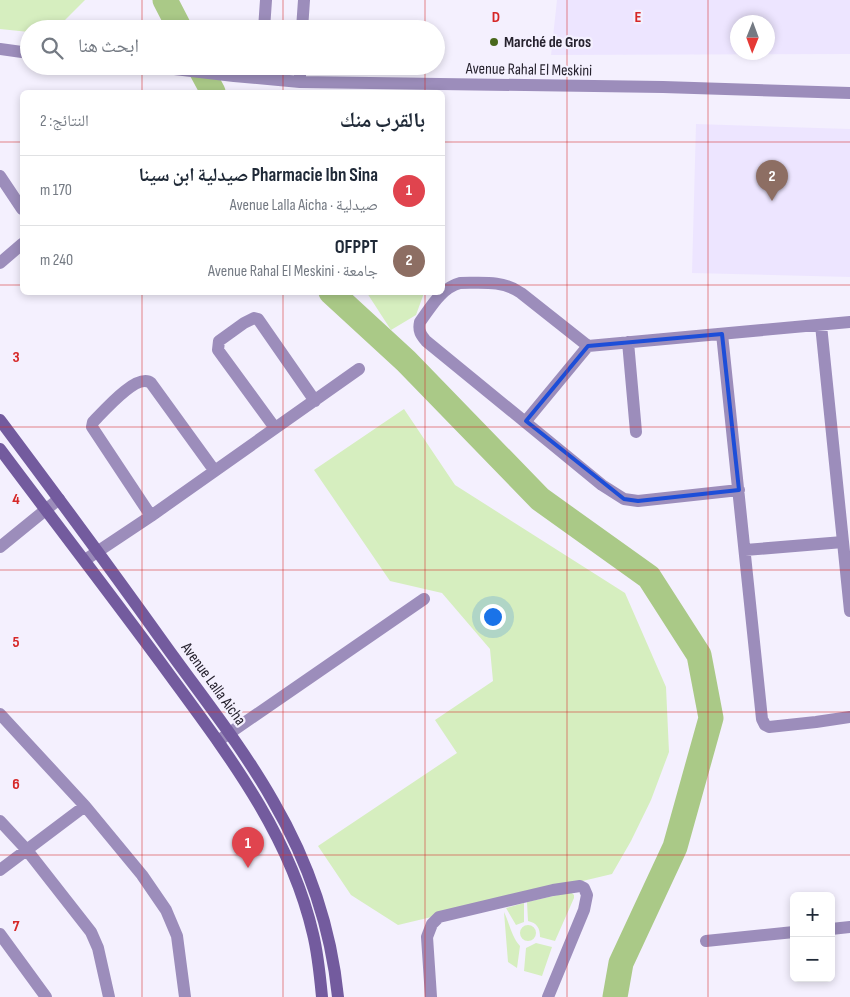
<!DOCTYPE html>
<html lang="ar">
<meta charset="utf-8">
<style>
:root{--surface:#fff;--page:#f2f2f3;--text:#1f2937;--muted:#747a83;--line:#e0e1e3;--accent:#111827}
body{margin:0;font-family:"Sofia Sans Condensed","Noto Naskh Arabic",sans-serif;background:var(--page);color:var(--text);direction:rtl}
.controls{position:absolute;right:15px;bottom:15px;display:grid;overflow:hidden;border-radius:8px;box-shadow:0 2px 8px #0003}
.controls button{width:45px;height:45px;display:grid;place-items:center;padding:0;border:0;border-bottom:1px solid var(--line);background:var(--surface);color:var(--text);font:25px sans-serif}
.compass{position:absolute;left:730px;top:15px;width:45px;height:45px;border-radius:50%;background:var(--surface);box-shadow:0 2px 8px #0003;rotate:181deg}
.you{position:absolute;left:492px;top:616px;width:18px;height:18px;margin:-12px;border:4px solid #fff;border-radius:50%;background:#1a73e8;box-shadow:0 0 0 8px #1a73e833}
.badge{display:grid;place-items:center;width:32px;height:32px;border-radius:50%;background:var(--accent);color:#fff;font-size:16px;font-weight:700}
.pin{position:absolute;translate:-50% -41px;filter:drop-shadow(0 1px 2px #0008)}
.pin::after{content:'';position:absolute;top:26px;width:18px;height:15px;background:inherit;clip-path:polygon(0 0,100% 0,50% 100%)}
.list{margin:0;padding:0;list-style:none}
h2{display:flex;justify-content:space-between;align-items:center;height:65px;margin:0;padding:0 20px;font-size:21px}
h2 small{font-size:16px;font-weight:400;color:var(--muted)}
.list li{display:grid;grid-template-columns:32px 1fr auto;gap:15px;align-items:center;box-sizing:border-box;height:70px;padding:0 20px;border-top:1px solid var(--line)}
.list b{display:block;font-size:19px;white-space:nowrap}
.list p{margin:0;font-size:16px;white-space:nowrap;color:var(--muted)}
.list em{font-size:16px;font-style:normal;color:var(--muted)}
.icon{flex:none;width:28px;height:28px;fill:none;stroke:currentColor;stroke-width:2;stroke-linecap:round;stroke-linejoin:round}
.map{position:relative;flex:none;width:850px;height:997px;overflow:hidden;direction:ltr}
.search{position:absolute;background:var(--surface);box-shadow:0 2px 8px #0003;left:20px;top:20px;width:425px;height:55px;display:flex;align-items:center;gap:12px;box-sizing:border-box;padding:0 18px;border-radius:28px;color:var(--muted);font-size:19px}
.panel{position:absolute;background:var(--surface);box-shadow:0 2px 8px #0003;left:20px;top:90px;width:425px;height:205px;border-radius:8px;direction:rtl}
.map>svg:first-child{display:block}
</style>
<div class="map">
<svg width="850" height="997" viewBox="0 0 850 997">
<rect width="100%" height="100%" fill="#f4f0fe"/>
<!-- built -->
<path fill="#ede5ff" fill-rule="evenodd" d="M 557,0 L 850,0 L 850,54 L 551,55 ZM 738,22 L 768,22 L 768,52 L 738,52 Z
M 696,124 L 850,129 L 850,277 L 692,273 Z"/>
<!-- green -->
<path fill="#d6eebf" d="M 0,0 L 85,0 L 56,29 L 29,29 L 29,32 L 0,29 Z
M 367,293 L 424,293 L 416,315 L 391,330 Z
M 404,409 L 455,485 L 625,593 L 666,687 L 669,752 L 651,800 L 631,841 L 612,874 L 398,925 L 351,895 L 318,846 L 457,753 L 435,720 L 493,681 L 490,649 L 442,593 L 390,581 L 314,470 Z
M 571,892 L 574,895 L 574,898 L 555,941 L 540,937 C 540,928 537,923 528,921 L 527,902 Z
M 524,903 L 524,922 L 516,925 L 506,908 Z
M 504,912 C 509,922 512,938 520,946 L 517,968 L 508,962 Z
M520 933a8 8 0 1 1 16 0a8 8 0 1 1-16 0Z
M 536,943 L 552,947 L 542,976 L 524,971 L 526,948 Z"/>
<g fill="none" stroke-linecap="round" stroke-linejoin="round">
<!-- river -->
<path stroke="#aac987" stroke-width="25" d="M 165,0 L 180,29
M 199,66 L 213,92
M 331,292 L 406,361 L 540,499 L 649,577 L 699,655 L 711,718 L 675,847 L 621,963 L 615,997"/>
<!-- street -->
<path stroke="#9c8dbb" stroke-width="12" d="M 264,29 L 266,0
M 302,29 L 304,0
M 0,49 L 29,53
M 149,66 L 234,76 L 300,82 L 663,87 L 850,93
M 300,82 L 300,66
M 0,176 L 22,209
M 0,263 L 22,244
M 821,325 L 850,611
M 722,334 L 762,719 L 765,725 L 769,727 L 816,722 L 850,717
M 628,342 L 636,432
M 588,346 L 521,293 C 503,280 481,283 460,283 C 441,288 431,307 420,322 C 418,331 421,335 426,341 L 602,485 L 624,499 L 638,501 L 739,490
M 526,421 L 588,346 L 850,322
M 275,428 L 218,350 L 219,341 L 244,323 L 254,318 L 258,319 L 315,401
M 151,516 L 92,427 L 93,422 C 103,412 137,372 151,383 L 214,470
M 0,547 L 59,499
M 745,550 L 843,542
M 85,560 L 151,516 L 359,369
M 0,714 L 85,806 L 142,875 L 166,910 L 177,936 L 185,997
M 218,741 L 424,599
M 0,821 L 26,849 L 91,932 L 98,948 L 109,997
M 0,870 L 85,806
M 831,929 L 850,927
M 0,934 L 46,997
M 706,941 L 794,932
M 431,997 L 427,937 L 432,924 L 439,917 L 553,890 L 580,886 L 584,888 L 587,895 L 584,910 L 548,997"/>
<!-- secondary -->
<path stroke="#735b9e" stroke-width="12" d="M 0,420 C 57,496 113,572 168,649 C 204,699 243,748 273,801 C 308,861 331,928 338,997
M 0,449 C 53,520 108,591 161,663 C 222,747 289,830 313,934 C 318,954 320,976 322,997"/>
</g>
<!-- marked area -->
<path fill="none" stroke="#1d4ed8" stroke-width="4" stroke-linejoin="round" d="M 722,334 L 739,490 L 638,501 L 624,499 L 526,421 L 588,346 Z"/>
<!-- grid -->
<path fill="none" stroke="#d62828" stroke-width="1" stroke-opacity="0.55" d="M 142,0 L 142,29M 283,0 L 283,29M 425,0 L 425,29M 567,0 L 567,997M 708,0 L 708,997M 142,66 L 142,92M 283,66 L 283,92M 425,66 L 425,92M 0,142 L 22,142M 442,142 L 850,142M 0,285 L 22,285M 442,285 L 850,285M 142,292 L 142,997M 283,292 L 283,997M 425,292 L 425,997M 0,427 L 850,427M 0,570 L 850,570M 0,712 L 850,712M 0,855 L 850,855"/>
<!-- markers -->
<circle fill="#49681d" stroke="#f4f0fe" stroke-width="2" cx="494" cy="42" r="5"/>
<g text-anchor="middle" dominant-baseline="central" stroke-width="4.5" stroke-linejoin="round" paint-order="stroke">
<!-- poi labels -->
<g font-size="16" font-weight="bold" fill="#26222e" stroke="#f4f0fe" text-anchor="start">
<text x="504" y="42">Marché de Gros</text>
</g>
<!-- street labels -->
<g font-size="16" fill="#26222e" stroke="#f4f0fe">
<text transform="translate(529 70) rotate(1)">Avenue Rahal El Meskini</text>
<text transform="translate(213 684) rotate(54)">Avenue Lalla Aicha</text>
</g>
</g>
<g font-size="16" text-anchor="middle" font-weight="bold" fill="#d62828" stroke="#f4f0fe" stroke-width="4.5" stroke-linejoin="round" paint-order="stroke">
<text x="496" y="22">D</text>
<text x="638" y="22">E</text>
<text x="16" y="362">3</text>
<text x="16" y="504">4</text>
<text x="16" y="647">5</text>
<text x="16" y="789">6</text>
<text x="16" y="931">7</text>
</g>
</svg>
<div class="controls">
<button>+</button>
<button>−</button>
</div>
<svg class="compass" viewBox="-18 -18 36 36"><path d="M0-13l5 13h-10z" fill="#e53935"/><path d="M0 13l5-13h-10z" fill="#747a83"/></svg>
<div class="you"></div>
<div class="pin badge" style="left:248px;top:868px;background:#e0444e">1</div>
<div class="pin badge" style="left:772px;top:201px;background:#8d6e63">2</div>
<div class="search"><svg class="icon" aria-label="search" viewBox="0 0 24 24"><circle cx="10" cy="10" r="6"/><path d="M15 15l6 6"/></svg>ابحث هنا</div>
<section class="panel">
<h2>بالقرب منك<small>النتائج: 2</small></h2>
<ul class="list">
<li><span class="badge" style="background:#e0444e">1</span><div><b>Pharmacie Ibn Sina صيدلية ابن سينا</b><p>صيدلية · Avenue Lalla Aicha</p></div><em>170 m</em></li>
<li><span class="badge" style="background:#8d6e63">2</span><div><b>OFPPT</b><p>جامعة · Avenue Rahal El Meskini</p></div><em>240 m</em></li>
</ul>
</section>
</div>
